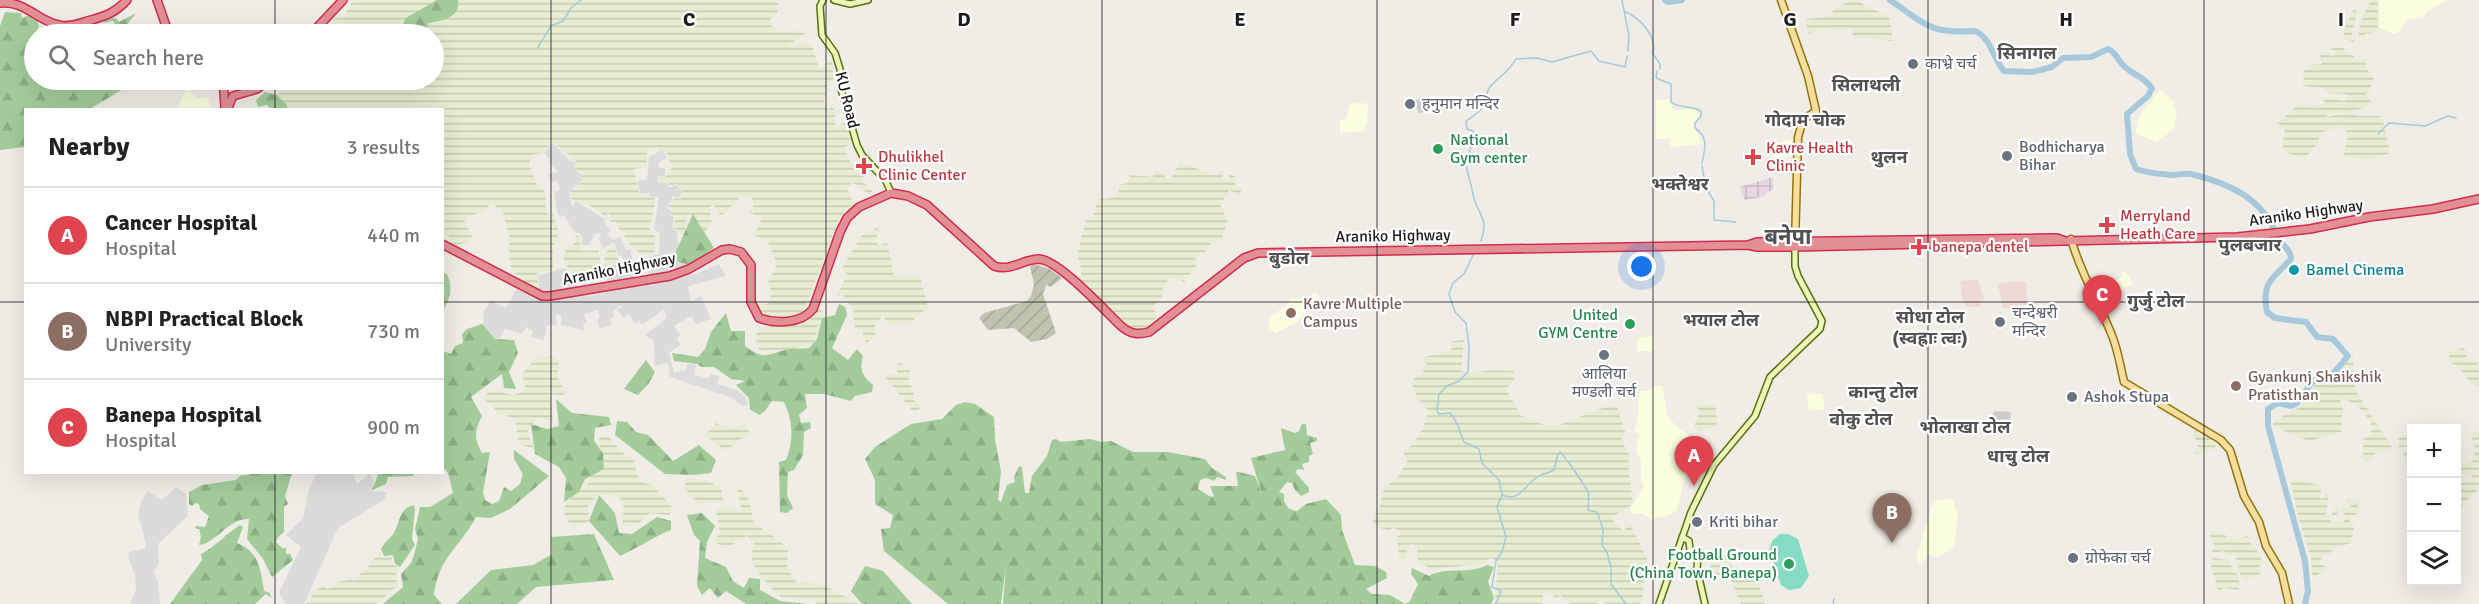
<!DOCTYPE html>
<meta charset="utf-8">
<style>
:root{--surface:#fff;--page:#f6f6f6;--text:#222;--muted:#767676;--line:#e0e0e0;--accent:#ea580c}
body{margin:0;font-family:Signika,"Noto Sans Devanagari",sans-serif;background:var(--page);color:var(--text)}
.controls{position:absolute;right:18px;bottom:18px;display:grid;overflow:hidden;border-radius:0px;box-shadow:0 6px 24px #0002}
.controls button{width:54px;height:54px;display:grid;place-items:center;padding:0;border:0;border-bottom:2px solid var(--line);background:var(--surface);color:var(--text);font:30px sans-serif}
.you{position:absolute;left:1642px;top:267px;width:21px;height:21px;margin:-15px;border:4px solid #fff;border-radius:50%;background:#1a73e8;box-shadow:0 0 0 9px #1a73e833}
.badge{display:grid;place-items:center;width:39px;height:39px;border-radius:50%;background:var(--accent);color:#fff;font-size:20px;font-weight:700}
.pin{position:absolute;translate:-50% -50px;filter:drop-shadow(0 2px 3px #0008)}
.pin::after{content:'';position:absolute;top:32px;width:21px;height:18px;background:inherit;clip-path:polygon(0 0,100% 0,50% 100%)}
.list{margin:0;padding:0;list-style:none}
h2{display:flex;justify-content:space-between;align-items:center;height:78px;margin:0;padding:0 24px;font-size:26px}
h2 small{font-size:20px;font-weight:400;color:var(--muted)}
.list li{display:grid;grid-template-columns:39px 1fr auto;gap:18px;align-items:center;box-sizing:border-box;height:96px;padding:0 24px;border-top:2px solid var(--line)}
.list b{display:block;font-size:22px;white-space:nowrap}
.list p{margin:0;font-size:20px;white-space:nowrap;color:var(--muted)}
.list em{font-size:20px;font-style:normal;color:var(--muted)}
.icon{flex:none;width:33px;height:33px;fill:none;stroke:currentColor;stroke-width:2;stroke-linecap:round;stroke-linejoin:round}
.map{position:relative;flex:none;width:2479px;height:604px;overflow:hidden}
.search{position:absolute;background:var(--surface);box-shadow:0 6px 24px #0002;left:24px;top:24px;width:420px;height:66px;display:flex;align-items:center;gap:15px;box-sizing:border-box;padding:0 21px;border-radius:33px;color:var(--muted);font-size:22px}
.panel{position:absolute;background:var(--surface);box-shadow:0 6px 24px #0002;left:24px;top:108px;width:420px;height:366px;border-radius:0px}
.map>svg:first-child{display:block}
</style>
<div class="map">
<svg width="2479" height="604" viewBox="0 0 2479 604">
<defs>
<pattern id="industrial-grid" width="8" height="8" patternUnits="userSpaceOnUse" patternTransform="scale(1.5)"><rect width="8" height="8" fill="#e8d7e2"/><path d="M0 4h8M4 0v8" fill="none" stroke="#c7b8c1"/></pattern>
<pattern id="construction-furrows" width="10" height="10" patternUnits="userSpaceOnUse" patternTransform="scale(1.5)"><rect width="10" height="10" fill="#c1c3b1"/><path d="M-1 1l2-2M0 10L10 0M9 11l2-2" fill="none" stroke="#a5a798"/></pattern>
<pattern id="farmland-rules" width="6" height="5" patternUnits="userSpaceOnUse" patternTransform="scale(1.5)"><rect width="6" height="5" fill="#e7edd1"/><path d="M0 2.5h6" fill="none" stroke="#c6cbb3"/></pattern>
<pattern id="forest-firs" width="22" height="20" patternUnits="userSpaceOnUse" patternTransform="scale(1.5)"><rect width="22" height="20" fill="#a4cc9b"/><path d="M5 1l3.5 6h-7zM16 11l3.5 6h-7z" fill="#8daf85"/></pattern>
</defs>
<rect width="100%" height="100%" fill="#efede5"/>
<!-- residential -->
<path fill="#dcdbdb" d="M 553,143 L 569,160 L 576,162 L 574,167 L 578,169 L 577,172 L 584,175 L 581,181 L 569,192 L 572,207 L 576,201 L 605,219 L 604,222 L 611,230 L 606,235 L 614,240 L 620,237 L 626,250 L 630,249 L 638,287 L 652,284 L 648,270 L 660,267 L 659,262 L 650,263 L 648,257 L 659,254 L 660,234 L 654,229 L 659,197 L 650,197 L 649,193 L 640,194 L 638,181 L 647,180 L 649,157 L 662,150 L 667,158 L 659,162 L 659,168 L 665,168 L 665,176 L 658,176 L 658,183 L 668,183 L 669,187 L 677,185 L 682,192 L 679,198 L 673,196 L 667,208 L 671,210 L 669,215 L 674,217 L 672,227 L 676,229 L 679,250 L 674,252 L 678,258 L 682,257 L 690,276 L 719,264 L 726,276 L 688,286 L 691,302 L 701,295 L 711,319 L 696,324 L 691,316 L 674,326 L 680,334 L 677,340 L 681,344 L 669,353 L 674,373 L 686,370 L 687,364 L 696,365 L 694,375 L 708,378 L 711,374 L 720,376 L 717,384 L 737,390 L 745,397 L 748,405 L 742,406 L 733,398 L 670,377 L 668,363 L 655,366 L 654,341 L 645,335 L 667,318 L 664,309 L 642,325 L 639,321 L 635,324 L 629,314 L 624,318 L 617,310 L 622,307 L 620,305 L 613,311 L 614,317 L 610,318 L 612,325 L 599,329 L 597,319 L 600,318 L 598,310 L 584,314 L 587,322 L 583,324 L 584,330 L 561,325 L 561,315 L 556,315 L 557,325 L 546,326 L 546,332 L 543,341 L 531,336 L 533,331 L 526,327 L 522,334 L 505,329 L 500,338 L 490,338 L 483,327 L 484,312 L 491,300 L 506,308 L 516,289 L 535,299 L 544,301 L 539,288 L 538,275 L 565,268 L 585,297 L 609,292 L 605,272 L 624,266 L 622,255 L 619,256 L 614,242 L 603,249 L 598,238 L 601,236 L 599,233 L 595,234 L 589,245 L 581,245 L 583,237 L 579,233 L 575,233 L 564,215 L 560,217 L 557,212 L 554,192 L 560,190 L 558,181 L 552,182 L 548,174 L 559,172 L 550,164 L 550,160 L 544,153 Z
M 317,473 L 353,473 L 357,484 L 370,474 L 374,482 L 371,491 L 387,492 L 384,500 L 338,528 L 304,604 L 286,604 L 279,593 L 301,547 L 286,535 L 303,518 L 309,489 Z
M 176,487 L 186,494 L 188,516 L 158,544 L 159,563 L 154,572 L 158,583 L 160,604 L 130,604 L 136,589 L 135,574 L 128,558 L 129,552 L 146,548 L 143,531 L 138,516 L 140,505 L 147,491 L 162,500 Z"/>
<!-- commercial -->
<path fill="#efd9d5" d="M 1978,279 L 1984,299 L 1980,300 L 1980,307 L 1968,307 L 1963,302 L 1960,281 Z
M 2016,281 L 2026,282 L 2028,314 L 2014,314 L 2014,308 L 2003,308 L 1998,284 Z"/>
<!-- industrial -->
<path fill="url(#industrial-grid)" d="M 1773,177 L 1773,190 L 1766,193 L 1765,196 L 1745,200 L 1739,187 Z"/>
<!-- education -->
<path fill="#fafedf" d="M 2379,0 L 2448,0 L 2428,10 L 2423,18 L 2408,19 L 2399,32 L 2393,34 L 2379,27 Z
M 187,87 L 196,98 L 208,98 L 210,109 L 177,109 Z
M 2160,90 L 2174,101 L 2173,107 L 2177,113 L 2174,128 L 2157,142 L 2136,134 L 2136,131 L 2139,116 Z
M 1669,99 L 1673,109 L 1676,111 L 1695,108 L 1700,116 L 1694,126 L 1702,144 L 1671,147 L 1670,139 L 1656,139 L 1656,100 Z
M 1360,103 L 1368,104 L 1367,120 L 1364,131 L 1340,133 L 1340,120 L 1346,119 L 1350,104 Z
M 1794,139 L 1794,155 L 1772,160 L 1769,151 L 1780,142 Z
M 2126,271 L 2133,284 L 2112,294 L 2109,290 L 2106,291 L 2104,286 L 2122,277 L 2121,273 Z
M 1315,292 L 1320,296 L 1296,323 L 1275,333 L 1269,328 L 1269,318 L 1288,304 L 1290,298 L 1306,299 Z
M 1654,335 L 1653,351 L 1637,351 L 1638,338 Z
M 1656,386 L 1663,386 L 1667,416 L 1678,428 L 1689,435 L 1696,464 L 1684,479 L 1677,511 L 1661,518 L 1656,517 L 1653,521 L 1642,513 L 1633,514 L 1630,509 L 1644,486 L 1641,481 L 1641,462 L 1636,450 L 1639,434 L 1634,432 L 1638,418 L 1638,399 L 1641,391 L 1648,391 Z
M 1810,394 L 1823,394 L 1824,409 L 1809,411 L 1807,396 Z
M 1953,499 L 1958,517 L 1954,545 L 1947,552 L 1937,557 L 1928,554 L 1921,565 L 1916,559 L 1932,505 L 1937,500 Z"/>
<!-- religious -->
<path fill="#ccc" d="M 1431,97 L 1433,110 L 1419,113 L 1414,100 Z
M 1994,411 L 2011,412 L 2010,423 L 2006,422 L 2005,426 L 1988,426 Z"/>
<!-- construction -->
<path fill="url(#construction-furrows)" d="M 1034,264 L 1050,269 L 1062,278 L 1051,287 L 1046,285 L 1043,294 L 1056,333 L 1047,339 L 1031,342 L 1014,328 L 988,330 L 979,318 L 984,313 L 1027,301 L 1031,296 L 1034,284 L 1030,267 Z"/>
<!-- farmland -->
<path fill="url(#farmland-rules)" d="M 358,0 L 772,0 L 779,4 L 777,13 L 770,19 L 770,25 L 781,32 L 802,30 L 805,34 L 789,44 L 792,48 L 800,43 L 806,43 L 813,48 L 819,70 L 832,59 L 833,80 L 828,83 L 823,106 L 829,110 L 831,107 L 836,111 L 839,109 L 840,112 L 834,117 L 836,127 L 849,121 L 854,143 L 844,147 L 847,155 L 857,173 L 862,171 L 864,175 L 861,181 L 870,187 L 873,193 L 868,194 L 856,184 L 852,183 L 848,186 L 847,189 L 854,205 L 848,208 L 839,219 L 804,311 L 787,319 L 768,316 L 759,311 L 755,305 L 768,304 L 772,293 L 768,282 L 777,264 L 767,240 L 755,236 L 755,233 L 761,221 L 754,214 L 748,213 L 754,205 L 751,196 L 741,197 L 721,216 L 713,204 L 709,208 L 712,220 L 703,237 L 688,214 L 685,218 L 687,224 L 684,234 L 680,235 L 677,229 L 673,227 L 676,216 L 670,214 L 672,209 L 668,208 L 674,198 L 680,199 L 683,193 L 677,184 L 669,186 L 669,182 L 658,183 L 658,177 L 666,177 L 666,171 L 673,168 L 665,150 L 652,149 L 647,153 L 646,167 L 634,169 L 640,197 L 648,195 L 649,198 L 655,197 L 653,217 L 649,227 L 655,237 L 654,253 L 643,255 L 632,247 L 617,226 L 618,224 L 615,221 L 613,223 L 608,219 L 611,215 L 608,213 L 605,216 L 586,203 L 577,200 L 574,203 L 573,199 L 571,199 L 570,192 L 581,182 L 584,174 L 574,169 L 577,162 L 553,142 L 543,153 L 534,154 L 529,162 L 537,186 L 544,189 L 546,202 L 545,211 L 550,216 L 553,213 L 559,233 L 553,247 L 553,270 L 537,273 L 539,288 L 536,289 L 522,280 L 510,266 L 509,236 L 503,212 L 494,205 L 490,204 L 485,210 L 468,217 L 464,222 L 473,236 L 465,243 L 456,245 L 450,243 L 449,236 L 443,234 L 442,110 L 287,109 L 287,105 L 277,95 L 288,87 L 293,80 L 434,80 L 434,34 L 326,34 L 336,17 L 344,17 L 352,1 L 354,3 Z
M 1850,0 L 1855,0 L 1889,17 L 1893,41 L 1853,37 L 1852,28 L 1839,30 L 1829,28 L 1808,34 L 1806,19 L 1827,17 L 1836,8 Z
M 2371,0 L 2378,0 L 2377,24 L 2379,28 L 2371,34 L 2368,33 L 2364,35 L 2365,40 L 2363,41 L 2359,36 L 2359,29 L 2363,16 Z
M 2354,8 L 2357,13 L 2351,38 L 2355,42 L 2345,39 L 2344,36 L 2344,29 Z
M 2342,47 L 2356,58 L 2366,60 L 2366,68 L 2374,79 L 2370,89 L 2371,91 L 2364,95 L 2370,99 L 2372,104 L 2357,110 L 2332,113 L 2324,118 L 2345,112 L 2359,116 L 2380,116 L 2383,121 L 2390,151 L 2388,154 L 2368,160 L 2346,157 L 2344,154 L 2348,134 L 2344,127 L 2324,131 L 2320,135 L 2317,144 L 2304,159 L 2282,151 L 2285,127 L 2279,127 L 2281,124 L 2277,124 L 2287,114 L 2291,113 L 2295,106 L 2305,103 L 2308,107 L 2322,104 L 2325,103 L 2321,97 L 2345,101 L 2347,97 L 2347,94 L 2328,93 L 2323,88 L 2303,86 L 2304,70 L 2308,65 L 2322,64 L 2320,55 L 2326,52 L 2333,57 L 2335,52 L 2329,49 Z
M 1180,162 L 1213,175 L 1217,175 L 1221,171 L 1224,171 L 1222,179 L 1228,180 L 1230,174 L 1236,177 L 1235,184 L 1241,190 L 1240,195 L 1229,190 L 1223,200 L 1221,207 L 1228,221 L 1222,238 L 1210,242 L 1211,245 L 1204,253 L 1199,253 L 1199,256 L 1195,258 L 1197,265 L 1184,282 L 1175,277 L 1169,279 L 1163,285 L 1162,296 L 1152,308 L 1158,316 L 1143,331 L 1130,331 L 1077,283 L 1082,272 L 1077,254 L 1086,220 L 1093,218 L 1097,200 L 1110,198 L 1119,194 L 1119,185 L 1128,183 L 1130,175 L 1153,177 L 1154,171 L 1165,174 L 1165,178 L 1170,180 Z
M 877,228 L 880,230 L 875,242 L 879,245 L 887,243 L 894,275 L 902,277 L 920,276 L 928,308 L 916,316 L 914,320 L 909,322 L 887,324 L 883,315 L 875,325 L 874,333 L 877,336 L 866,343 L 862,331 L 855,328 L 853,310 L 847,301 L 842,295 L 836,296 L 847,275 L 842,268 L 861,236 Z
M 576,236 L 581,237 L 579,248 L 583,251 L 598,250 L 602,265 L 598,280 L 579,283 L 565,264 L 563,257 L 567,247 L 574,244 Z
M 615,246 L 620,268 L 605,270 L 604,253 Z
M 818,308 L 823,312 L 824,317 L 819,322 L 814,343 L 793,349 L 760,351 L 755,337 L 759,329 L 776,325 L 800,326 Z
M 1464,339 L 1461,371 L 1471,373 L 1492,370 L 1514,371 L 1514,380 L 1506,389 L 1521,416 L 1552,428 L 1605,407 L 1617,406 L 1625,432 L 1621,440 L 1630,456 L 1628,464 L 1633,504 L 1611,518 L 1623,531 L 1630,524 L 1647,558 L 1642,600 L 1640,604 L 1606,604 L 1601,600 L 1597,604 L 1570,604 L 1560,595 L 1556,600 L 1553,598 L 1554,595 L 1546,593 L 1543,594 L 1542,604 L 1494,604 L 1498,567 L 1495,561 L 1491,558 L 1481,564 L 1431,569 L 1418,561 L 1417,545 L 1411,544 L 1408,546 L 1405,558 L 1399,558 L 1397,539 L 1401,532 L 1393,527 L 1389,531 L 1373,525 L 1373,518 L 1380,507 L 1384,487 L 1396,480 L 1407,462 L 1403,451 L 1411,446 L 1420,434 L 1427,417 L 1428,410 L 1417,398 L 1412,383 L 1416,375 L 1424,375 L 1423,369 L 1427,365 L 1423,358 L 1452,349 L 1451,342 Z
M 2463,348 L 2467,351 L 2466,358 L 2476,361 L 2479,367 L 2479,386 L 2472,384 L 2463,374 L 2460,367 L 2451,363 L 2449,358 L 2449,352 Z
M 552,356 L 559,362 L 557,376 L 565,392 L 563,396 L 550,394 L 553,421 L 537,418 L 527,432 L 534,449 L 519,444 L 515,419 L 498,412 L 482,397 L 492,390 L 514,395 L 526,390 L 522,374 L 535,359 Z
M 2353,356 L 2355,390 L 2393,449 L 2376,452 L 2369,461 L 2363,460 L 2363,439 L 2371,434 L 2371,423 L 2363,411 L 2343,397 L 2340,401 L 2343,407 L 2341,432 L 2309,441 L 2273,426 L 2274,421 L 2300,407 L 2316,384 L 2332,378 Z
M 901,363 L 910,369 L 909,382 L 914,391 L 914,400 L 921,408 L 914,413 L 886,378 L 890,374 L 897,374 L 897,364 Z
M 1697,405 L 1716,406 L 1717,426 L 1700,431 L 1694,427 L 1699,412 Z
M 716,423 L 729,429 L 745,424 L 751,435 L 740,439 L 726,451 L 705,435 Z
M 2194,431 L 2210,437 L 2217,448 L 2195,454 L 2199,442 L 2193,437 Z
M 2479,432 L 2479,489 L 2465,502 L 2457,516 L 2457,484 L 2471,481 L 2472,476 L 2471,474 L 2462,473 L 2460,464 L 2467,464 L 2472,461 L 2475,450 L 2471,433 Z
M 2411,433 L 2411,456 L 2410,461 L 2405,461 L 2403,454 L 2409,451 L 2408,446 L 2399,448 L 2398,439 Z
M 603,435 L 608,436 L 626,456 L 633,458 L 637,474 L 641,482 L 652,485 L 671,505 L 672,512 L 669,515 L 650,513 L 640,522 L 629,527 L 622,525 L 624,508 L 620,498 L 609,494 L 599,495 L 588,505 L 589,521 L 579,526 L 569,523 L 563,509 L 572,496 L 588,484 L 591,475 L 604,469 L 603,453 L 598,440 Z
M 687,478 L 706,480 L 721,488 L 724,504 L 712,502 L 699,504 L 684,488 Z
M 2293,479 L 2322,486 L 2319,498 L 2323,499 L 2325,493 L 2329,494 L 2326,515 L 2331,516 L 2335,507 L 2340,508 L 2337,515 L 2328,518 L 2332,522 L 2343,523 L 2346,516 L 2342,512 L 2344,507 L 2349,509 L 2351,506 L 2347,502 L 2347,499 L 2359,501 L 2356,516 L 2350,517 L 2350,522 L 2353,524 L 2354,528 L 2351,543 L 2333,548 L 2330,555 L 2323,554 L 2320,563 L 2327,568 L 2315,577 L 2312,574 L 2311,556 L 2299,520 L 2290,480 Z
M 740,487 L 749,500 L 754,523 L 781,542 L 788,550 L 787,569 L 797,583 L 808,582 L 822,585 L 859,604 L 816,604 L 815,600 L 781,597 L 774,591 L 756,570 L 751,557 L 754,544 L 746,535 L 744,539 L 725,548 L 713,541 L 720,533 L 716,509 L 727,507 L 742,513 L 737,490 Z
M 2213,531 L 2218,534 L 2223,532 L 2228,540 L 2248,536 L 2251,546 L 2255,547 L 2263,562 L 2259,567 L 2261,573 L 2245,580 L 2236,568 L 2239,566 L 2234,554 L 2227,556 L 2224,551 L 2212,553 L 2214,545 L 2210,535 Z
M 380,552 L 383,558 L 392,556 L 392,564 L 399,568 L 396,572 L 398,587 L 393,589 L 379,602 L 376,604 L 306,604 L 312,598 L 311,593 L 324,586 L 327,589 L 338,585 L 336,582 L 355,579 L 368,567 Z
M 1712,552 L 1726,555 L 1733,568 L 1755,571 L 1765,604 L 1741,604 L 1730,578 L 1717,576 L 1710,571 Z
M 2213,558 L 2228,560 L 2237,575 L 2241,588 L 2239,587 L 2239,590 L 2223,588 L 2219,592 L 2211,567 Z"/>
<!-- forest -->
<path fill="url(#forest-firs)" d="M 437,0 L 458,0 C 461,17 442,21 428,23 L 425,32 L 397,34 L 406,18 Z
M 5,12 L 21,13 L 22,18 L 29,15 L 37,18 L 39,27 L 34,34 L 34,80 L 172,80 L 167,89 L 133,86 L 123,89 L 90,109 L 26,110 L 25,147 L 0,150 L 0,26 Z
M 136,13 L 126,26 L 127,32 L 131,34 L 100,34 L 116,26 L 113,21 L 102,23 L 107,18 L 116,18 L 119,22 Z
M 265,92 L 277,95 L 287,105 L 287,109 L 271,109 L 267,105 L 258,107 L 256,100 Z
M 693,214 L 714,248 L 690,265 L 672,260 Z
M 443,273 L 447,274 C 453,288 450,299 443,311 Z
M 839,304 L 845,307 L 847,315 L 832,348 L 848,360 L 857,349 L 863,356 C 859,370 862,376 873,385 L 872,392 L 855,396 L 851,401 L 824,394 L 805,394 L 807,408 L 799,415 L 801,423 L 810,422 L 811,428 L 804,432 L 803,455 L 794,470 L 788,472 L 787,495 L 793,508 L 787,513 L 780,512 L 779,462 L 786,460 C 794,441 793,420 784,402 L 772,401 L 765,411 L 759,415 L 750,409 L 749,398 L 736,385 L 745,381 L 731,379 L 714,367 L 702,367 L 697,364 L 674,361 L 672,353 L 698,357 L 705,349 L 711,332 L 726,313 L 731,331 L 745,331 L 745,346 C 766,362 768,353 789,349 C 796,348 802,349 809,348 L 817,339 L 822,318 L 835,315 Z
M 482,324 L 495,339 L 514,340 L 518,353 L 509,372 L 516,389 L 504,388 L 502,374 L 471,397 L 482,416 C 474,431 474,439 482,453 L 490,452 L 483,492 L 485,500 L 492,504 L 499,501 L 504,487 L 511,491 L 520,484 L 523,474 L 514,459 L 514,450 L 549,476 L 510,509 L 491,518 L 476,517 C 460,547 438,558 434,595 L 442,604 L 383,604 L 403,587 L 401,574 L 411,563 L 414,555 L 418,539 L 415,529 L 420,507 L 430,507 L 453,493 L 448,473 L 443,467 L 443,351 L 451,354 L 455,346 L 463,343 L 462,334 L 467,329 Z
M 646,360 L 655,372 L 649,383 L 638,395 L 624,389 Z
M 556,399 L 572,413 L 609,417 L 611,425 L 595,428 L 594,441 L 603,453 L 604,469 L 585,479 L 579,492 L 564,502 L 566,478 L 559,467 L 535,454 L 531,424 L 547,429 L 559,426 Z
M 965,402 L 975,404 L 994,417 L 995,440 L 1001,471 L 998,500 L 1001,502 L 1007,485 L 1015,482 L 1014,477 L 1019,466 L 1022,467 L 1025,493 L 1029,493 L 1032,476 L 1047,456 L 1052,440 L 1056,439 L 1061,442 L 1090,439 L 1101,442 L 1111,441 L 1133,452 L 1168,452 L 1205,459 L 1212,468 L 1226,477 L 1226,480 L 1217,477 L 1214,481 L 1206,478 L 1200,480 L 1198,489 L 1211,497 L 1214,496 L 1210,486 L 1238,486 L 1236,472 L 1239,472 L 1255,476 L 1262,495 L 1251,458 L 1285,450 L 1281,428 L 1295,433 L 1299,431 L 1302,424 L 1306,424 L 1307,435 L 1317,438 L 1317,441 L 1310,443 L 1313,454 L 1309,456 L 1309,462 L 1302,464 L 1304,470 L 1298,469 L 1295,472 L 1309,488 L 1309,492 L 1301,496 L 1295,490 L 1292,483 L 1287,482 L 1279,492 L 1284,494 L 1284,501 L 1289,509 L 1297,511 L 1306,504 L 1326,499 L 1341,515 L 1342,530 L 1355,565 L 1375,566 L 1386,572 L 1387,578 L 1366,589 L 1372,594 L 1390,595 L 1405,604 L 1410,601 L 1418,584 L 1411,574 L 1412,568 L 1429,576 C 1446,566 1469,575 1487,565 L 1494,567 L 1488,581 L 1494,598 L 1491,604 L 1003,604 L 1006,566 L 1001,604 L 948,604 L 884,551 L 881,529 L 890,528 L 893,515 L 875,504 L 875,480 L 865,459 L 875,447 L 911,424 L 942,419 L 956,405 Z
M 617,421 L 627,422 L 636,432 L 648,435 L 673,461 L 699,445 L 716,460 L 711,473 L 693,475 L 665,474 L 615,435 Z
M 257,473 L 292,473 L 285,496 L 288,504 L 284,507 L 284,532 L 278,537 L 276,542 L 283,549 L 286,547 L 286,554 L 290,554 L 293,560 L 272,577 L 263,559 L 247,539 L 249,519 C 228,518 217,543 199,545 L 201,537 L 199,529 L 196,529 L 195,526 L 205,527 L 209,516 L 200,509 L 199,504 L 195,503 L 192,506 L 189,504 L 189,492 L 202,485 L 236,480 L 240,476 Z
M 379,473 L 381,472 L 416,473 L 412,476 L 388,477 L 386,484 L 372,490 Z
M 599,495 L 615,513 L 619,533 L 632,534 L 657,517 L 671,521 L 671,530 C 653,537 638,548 620,556 L 589,521 Z
M 414,505 L 415,509 L 412,539 L 415,545 L 400,567 L 395,564 L 393,555 L 384,556 L 381,549 C 385,541 390,539 394,533 C 400,522 399,508 414,505 Z
M 702,513 L 715,526 L 707,542 L 705,558 L 726,567 L 733,581 L 744,588 L 749,578 L 760,579 L 760,590 L 780,601 L 809,604 L 746,604 L 726,591 L 718,598 L 710,588 L 702,595 L 697,586 L 700,541 L 694,535 L 687,515 Z
M 240,525 L 243,527 L 237,543 C 259,551 261,571 264,591 L 270,593 L 271,598 L 266,594 L 255,604 L 170,604 L 202,560 L 201,554 C 215,547 227,533 240,525 Z
M 594,534 L 614,580 L 536,587 L 517,604 L 456,604 L 491,570 L 533,565 L 552,554 L 551,537 Z
M 865,566 L 883,571 L 912,604 L 862,604 L 851,591 Z"/>
<!-- pitch -->
<path fill="#86dbc4" d="M 1780,534 L 1788,534 L 1798,539 L 1809,576 L 1801,588 L 1789,590 L 1781,585 L 1769,551 L 1772,541 Z"/>
<g fill="none" stroke-linecap="round" stroke-linejoin="round">
<!-- stream -->
<path stroke="#a7c9db" stroke-width="1.5" d="M 1622,0 L 1629,36 L 1628,51
M 1624,11 C 1640,18 1657,35 1653,54 L 1660,64 L 1660,69
M 538,47 L 551,26 L 563,21 L 571,8 L 581,0
M 1657,71 L 1656,78 L 1671,84 L 1671,102 C 1680,109 1691,105 1701,111 L 1701,116 L 1695,123 L 1695,128 C 1709,137 1705,149 1702,163
M 2378,134 L 2389,123 L 2425,126 L 2448,116 L 2456,118
M 1469,154 L 1474,134 L 1473,131 L 1467,129 L 1466,121 C 1473,116 1480,113 1484,105 C 1487,99 1485,93 1490,87 C 1498,77 1510,71 1516,59 L 1537,58 L 1552,62 L 1591,51 L 1599,61 L 1625,67 L 1627,56
M 1467,160 L 1466,165 C 1468,175 1471,184 1473,194 C 1476,213 1490,217 1481,241
M 1702,166 L 1706,188 L 1714,201 L 1714,220 L 1736,222
M 1474,253 L 1464,274 L 1453,283 L 1449,294 L 1455,312 L 1466,323 L 1469,347 L 1468,372 L 1459,381 L 1447,386 L 1439,394 L 1437,411 L 1439,414 L 1450,413 C 1459,423 1459,431 1464,442 L 1479,449 L 1482,463 L 1499,480 L 1502,495 L 1497,507 L 1506,537 L 1502,552 L 1496,561 L 1492,587 L 1501,591 L 1496,604
M 1502,495 C 1521,503 1525,483 1539,476 C 1544,473 1549,473 1554,470 L 1558,454 L 1560,452 C 1564,455 1586,487 1588,492 C 1590,499 1588,504 1588,510 L 1597,512 L 1603,529 L 1602,545 L 1607,552 L 1611,567 L 1611,584 L 1626,604
M 1833,604 L 1834,599"/>
<!-- river -->
<path stroke="#a7c9db" stroke-width="6" d="M 1665,0 L 1668,2 L 1682,0
M 1890,0 C 1925,24 1929,34 1975,31 C 1990,37 1994,59 2004,71 L 2032,72 L 2052,67 L 2063,58 L 2091,57 L 2108,49 C 2117,53 2118,61 2125,67 C 2134,76 2141,74 2152,88 L 2148,96 L 2127,114 L 2130,154 L 2136,169 C 2147,173 2161,174 2172,175 C 2178,175 2185,173 2191,174 C 2228,183 2263,198 2277,236 C 2281,245 2291,249 2291,259 C 2273,279 2261,281 2267,312 L 2275,318 L 2306,322 L 2317,337 L 2333,339 L 2348,356 L 2333,374 L 2318,378 L 2310,385 L 2297,403 L 2291,406 L 2278,403 L 2268,409 L 2268,426 L 2305,561 L 2308,591 L 2305,604"/>
<defs>
<path id="secondary" d="M 823,0 L 820,6 L 822,35 L 835,53 L 840,69 L 841,89 L 857,145 L 862,155 L 886,181 L 891,193
M 834,0 L 850,4 L 868,0
M 1682,537 L 1689,541 L 1690,550 L 1698,554 L 1697,569 L 1705,604
M 1659,604 L 1691,512 L 1714,465 L 1755,416 L 1770,377 L 1820,329 L 1822,321 L 1798,276 L 1795,266 L 1795,247"/>
<path id="primary" d="M 1781,0 L 1808,76 L 1816,111 L 1803,120 L 1798,137 L 1795,244
M 2071,239 C 2080,272 2098,301 2111,333 C 2118,349 2120,365 2124,382 L 2221,440 L 2230,450 L 2244,496 L 2259,522 L 2266,546 L 2282,573 L 2289,604"/>
<path id="highway" d="M 157,0 L 166,26 L 175,34
M 0,3 C 24,0 38,21 59,25 C 69,28 80,23 91,20 C 106,16 116,12 127,0
M 311,34 L 343,0
M 223,80 L 225,107
M 227,110 L 233,96 L 257,89 L 269,80
M 442,244 L 542,296 L 550,296 L 670,276 L 689,269 L 722,250 L 730,249 L 741,252 L 751,265 L 751,302 L 759,318 C 776,324 801,324 813,309 L 840,232 L 847,218 L 859,207 L 891,193 L 908,196 L 927,205 L 994,266 C 1011,272 1023,259 1039,259 C 1059,260 1105,311 1121,326 C 1130,334 1138,335 1149,332 L 1244,258 L 1258,253 L 1748,245 L 1757,247 L 1795,247 L 2237,237 L 2310,229 L 2369,217 L 2433,209 L 2479,199
M 1748,245 L 1757,242 L 2057,238 L 2063,240"/>
</defs>
<!-- secondary casing -->
<use href="#secondary" stroke="#59710a" stroke-width="8"/>
<!-- primary casing -->
<use href="#primary" stroke="#927506" stroke-width="9"/>
<!-- highway casing -->
<use href="#highway" stroke="#d32c51" stroke-width="10"/>
<!-- secondary -->
<use href="#secondary" stroke="#ecf7bb" stroke-width="5"/>
<!-- primary -->
<use href="#primary" stroke="#f8dda1" stroke-width="6"/>
<!-- highway -->
<use href="#highway" stroke="#e39095" stroke-width="7"/>
</g>
<!-- grid -->
<path fill="none" stroke="#1e1e1e" stroke-width="1.5" stroke-opacity="0.55" d="M 275,0 L 275,34M 551,0 L 551,604M 826,0 L 826,604M 1102,0 L 1102,604M 1377,0 L 1377,604M 1653,0 L 1653,604M 1928,0 L 1928,604M 2204,0 L 2204,604M 275,80 L 275,110M 0,302 L 26,302M 442,302 L 2479,302M 275,472 L 275,604"/>
<!-- markers -->
<g fill="#6b7280" stroke="#fff" stroke-width="2">
<circle cx="1913" cy="64" r="6"/>
<circle cx="1410" cy="104" r="6"/>
<circle cx="2007" cy="156" r="6"/>
<circle cx="2000" cy="322" r="6"/>
<circle cx="1604" cy="355" r="6"/>
<circle cx="2072" cy="397" r="6"/>
<circle cx="1697" cy="522" r="6"/>
<circle cx="2073" cy="558" r="6"/>
</g>
<g fill="#2e9e5b" stroke="#fff" stroke-width="2">
<circle cx="1438" cy="149" r="6"/>
<circle cx="1630" cy="324" r="6"/>
<circle cx="1789" cy="564" r="6"/>
</g>
<g fill="#e0444e" stroke="#fff" stroke-width="2">
<path d="M1750 148h6v6h6v6h-6v6h-6v-6h-6v-6h6z"/>
<path d="M861 157h6v6h6v6h-6v6h-6v-6h-6v-6h6z"/>
<path d="M2104 216h6v6h6v6h-6v6h-6v-6h-6v-6h6z"/>
<path d="M1916 238h6v6h6v6h-6v6h-6v-6h-6v-6h6z"/>
</g>
<circle fill="#0f9aa8" stroke="#fff" stroke-width="2" cx="2294" cy="270" r="6"/>
<g fill="#8d6e63" stroke="#fff" stroke-width="2">
<circle cx="1291" cy="313" r="6"/>
<circle cx="2236" cy="386" r="6"/>
</g>
<g text-anchor="middle" dominant-baseline="central" stroke-width="4.5" stroke-linejoin="round" paint-order="stroke">
<!-- worship labels -->
<g font-size="16" fill="#5b616d" stroke="#fff" text-anchor="start">
<text x="1925" y="64">काभ्रे चर्च</text>
<text x="1422" y="104">हनुमान मन्दिर</text>
<text x="2019" y="147">Bodhicharya<tspan x="2019" dy="18">Bihar</tspan></text>
<text x="2012" y="313">चन्देश्वरी<tspan x="2012" dy="18">मन्दिर</tspan></text>
<text x="1604" y="374" text-anchor="middle">आलिया<tspan x="1604" dy="18">मण्डली चर्च</tspan></text>
<text x="2084" y="397">Ashok Stupa</text>
<text x="1709" y="522">Kriti bihar</text>
<text x="2085" y="558">ग्रोफेका चर्च</text>
</g>
<!-- street labels -->
<g font-size="16" fill="#1e1e1e" stroke="#fff">
<text transform="translate(847 100) rotate(76)">KU Road</text>
<text transform="translate(2306 213) rotate(-8)">Araniko Highway</text>
<text transform="translate(1393 236) rotate(-1)">Araniko Highway</text>
<text transform="translate(619 269) rotate(-11)">Araniko Highway</text>
</g>
<!-- leisure labels -->
<g font-size="16" fill="#27864d" stroke="#fff" text-anchor="end">
<text x="1450" y="140" text-anchor="start">National<tspan x="1450" dy="18">Gym center</tspan></text>
<text x="1618" y="315">United<tspan x="1618" dy="18">GYM Centre</tspan></text>
<text x="1777" y="555">Football Ground<tspan x="1777" dy="18">(China Town, Banepa)</tspan></text>
</g>
<!-- health labels -->
<g font-size="16" fill="#be3a42" stroke="#fff" text-anchor="start">
<text x="1766" y="148">Kavre Health<tspan x="1766" dy="18">Clinic</tspan></text>
<text x="878" y="157">Dhulikhel<tspan x="878" dy="18">Clinic Center</tspan></text>
<text x="2120" y="216">Merryland<tspan x="2120" dy="18">Heath Care</tspan></text>
<text x="1932" y="247">banepa dentel</text>
</g>
<!-- culture labels -->
<g font-size="16" fill="#0d838f" stroke="#fff" text-anchor="start">
<text x="2306" y="270">Bamel Cinema</text>
</g>
<!-- education labels -->
<g font-size="16" fill="#785e54" stroke="#fff" text-anchor="start">
<text x="1303" y="304">Kavre Multiple<tspan x="1303" dy="18">Campus</tspan></text>
<text x="2248" y="377">Gyankunj Shaikshik<tspan x="2248" dy="18">Pratisthan</tspan></text>
</g>
<!-- neighbourhood labels -->
<g font-size="18" font-weight="bold" fill="#515151" stroke="#fff">
<text x="2027" y="53">सिनागल</text>
<text x="1866" y="85">सिलाथली</text>
<text x="1805" y="120">गाेदाम चाेक</text>
<text x="1889" y="157">थुलन</text>
<text x="1680" y="184">भक्तेश्वर</text>
<text x="2250" y="245">पुलबजार</text>
<text x="1289" y="258">बुडोल</text>
<text x="2156" y="301">गुर्जु टोल</text>
<text x="1930" y="317">सोधा टोल<tspan x="1930" dy="21">(स्वह्राः त्वः)</tspan></text>
<text x="1721" y="320">भयाल टोल</text>
<text x="1883" y="392">कान्तु टोल</text>
<text x="1861" y="419">वोकु टोल</text>
<text x="1965" y="427">भोलाखा टोल</text>
<text x="2018" y="456">धाचु टोल</text>
</g>
<!-- district labels -->
<g font-size="22" font-weight="bold" fill="#515151" stroke="#fff">
<text x="1788" y="236">बनेपा</text>
</g>
</g>
<g font-size="20" text-anchor="middle" font-weight="bold" fill="#1e1e1e" stroke="#fff" stroke-width="4.5" stroke-linejoin="round" paint-order="stroke">
<text x="689" y="26">C</text>
<text x="964" y="26">D</text>
<text x="1240" y="26">E</text>
<text x="1515" y="26">F</text>
<text x="1790" y="26">G</text>
<text x="2066" y="26">H</text>
<text x="2341" y="26">I</text>
</g>
</svg>
<div class="controls">
<button>+</button>
<button>−</button>
<button><svg class="icon" aria-label="layers" viewBox="0 0 24 24"><path d="M12 4l9 5-9 5-9-5zM3 14l9 5 9-5"/></svg></button>
</div>
<div class="you"></div>
<div class="pin badge" style="left:1694px;top:486px;background:#e0444e">A</div>
<div class="pin badge" style="left:1892px;top:543px;background:#8d6e63">B</div>
<div class="pin badge" style="left:2102px;top:325px;background:#e0444e">C</div>
<div class="search"><svg class="icon" aria-label="search" viewBox="0 0 24 24"><circle cx="10" cy="10" r="6"/><path d="M15 15l6 6"/></svg>Search here</div>
<section class="panel">
<h2>Nearby<small>3 results</small></h2>
<ul class="list">
<li><span class="badge" style="background:#e0444e">A</span><div><b>Cancer Hospital</b><p>Hospital</p></div><em>440 m</em></li>
<li><span class="badge" style="background:#8d6e63">B</span><div><b>NBPI Practical Block</b><p>University</p></div><em>730 m</em></li>
<li><span class="badge" style="background:#e0444e">C</span><div><b>Banepa Hospital</b><p>Hospital</p></div><em>900 m</em></li>
</ul>
</section>
</div>
